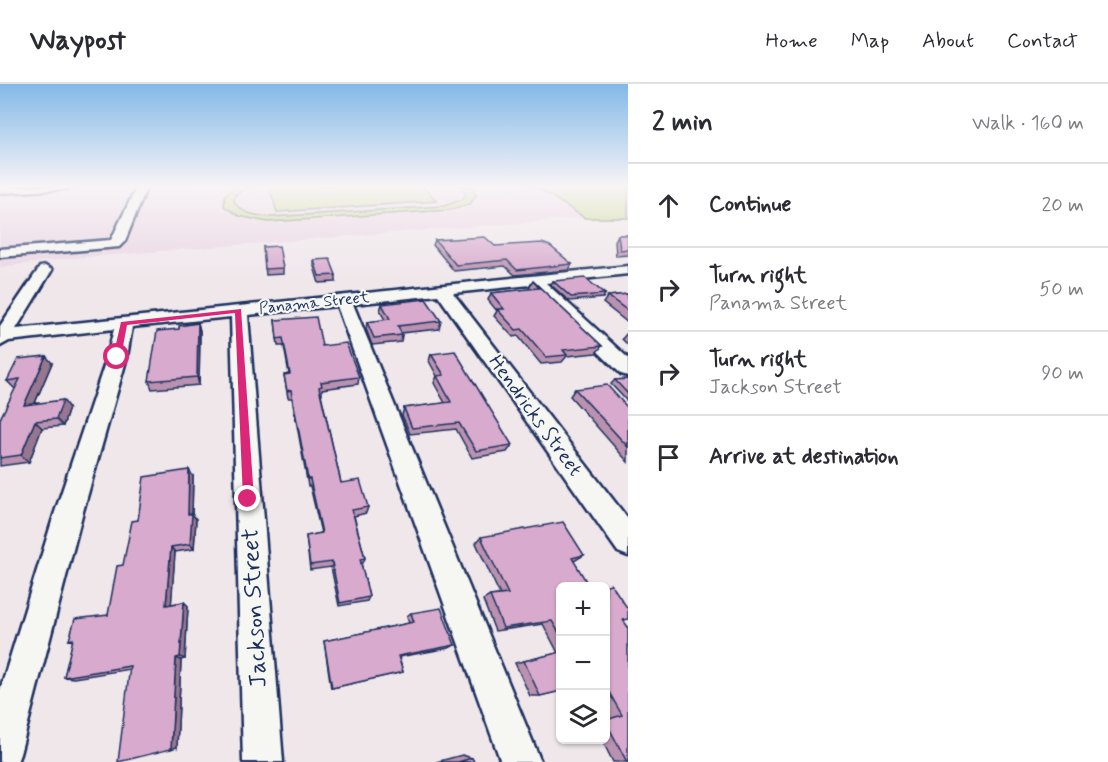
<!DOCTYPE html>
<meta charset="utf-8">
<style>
:root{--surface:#fff;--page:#f7f7f7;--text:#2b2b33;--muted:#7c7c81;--line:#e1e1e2}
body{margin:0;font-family:Mynerve,sans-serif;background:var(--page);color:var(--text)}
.controls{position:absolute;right:18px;bottom:18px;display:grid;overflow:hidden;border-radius:9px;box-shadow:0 2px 4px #0004}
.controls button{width:54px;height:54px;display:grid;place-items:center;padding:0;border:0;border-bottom:2px solid var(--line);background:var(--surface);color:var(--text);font:30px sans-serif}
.stop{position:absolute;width:18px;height:18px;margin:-14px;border:4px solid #db2777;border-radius:50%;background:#fff}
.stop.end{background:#db2777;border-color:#fff;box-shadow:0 2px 6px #0008}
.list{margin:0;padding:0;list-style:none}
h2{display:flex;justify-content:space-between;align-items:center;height:78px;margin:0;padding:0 24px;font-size:26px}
h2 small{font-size:20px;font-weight:400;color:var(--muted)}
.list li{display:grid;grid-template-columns:39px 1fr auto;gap:18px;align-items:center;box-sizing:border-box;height:84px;padding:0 24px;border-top:2px solid var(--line)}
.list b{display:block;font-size:22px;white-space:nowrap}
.list p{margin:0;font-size:20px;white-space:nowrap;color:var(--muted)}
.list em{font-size:20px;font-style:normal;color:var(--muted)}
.icon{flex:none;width:33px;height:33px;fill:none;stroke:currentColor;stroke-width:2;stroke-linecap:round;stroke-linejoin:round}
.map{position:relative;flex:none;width:628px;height:678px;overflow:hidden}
header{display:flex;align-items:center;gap:36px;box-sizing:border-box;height:84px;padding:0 30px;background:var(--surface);border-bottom:2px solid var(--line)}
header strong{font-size:28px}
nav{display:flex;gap:33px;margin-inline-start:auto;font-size:21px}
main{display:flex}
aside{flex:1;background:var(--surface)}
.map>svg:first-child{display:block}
</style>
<header>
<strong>Waypost</strong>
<nav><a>Home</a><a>Map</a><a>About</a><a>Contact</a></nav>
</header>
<main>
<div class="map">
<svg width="628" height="678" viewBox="0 0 628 678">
<rect width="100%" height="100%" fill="#f0e7eb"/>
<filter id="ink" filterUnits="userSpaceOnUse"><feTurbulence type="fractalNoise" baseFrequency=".0167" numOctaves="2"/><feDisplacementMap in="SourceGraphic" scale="12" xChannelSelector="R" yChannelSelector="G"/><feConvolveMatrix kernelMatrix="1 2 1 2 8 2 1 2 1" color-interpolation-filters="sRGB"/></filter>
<g filter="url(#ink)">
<!-- built -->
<path fill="#e9d5e2" d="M 0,102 L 535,102 L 585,134 L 72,174 L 0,183 Z"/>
<!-- green -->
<path fill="#c7d98d" stroke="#718476" stroke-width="1.5" d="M 238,102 L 251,102 L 235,111 L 234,117 C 241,130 257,132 271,133 L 444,122 L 463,115 L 466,110 L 461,102 L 471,102 L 476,111 L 470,120 L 450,126 L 268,138 L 239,132 L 224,122 L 225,111 Z
M 269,102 L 422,102 L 437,117 L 277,128 Z
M 535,102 L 628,102 L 628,134 L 585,134 Z"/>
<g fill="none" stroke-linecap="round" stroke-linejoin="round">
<defs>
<path id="minor" d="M 72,102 L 67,105 L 0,109 L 0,103 Z
M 137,102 L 147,102 L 125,157 L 119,163 L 0,173 L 0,165 L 111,156 Z
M 45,182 L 52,186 L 16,245 L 628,182 L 628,190 L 546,199 L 628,274 L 628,292 L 621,290 L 530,201 L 453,209 L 628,435 L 628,472 L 618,468 L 438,211 L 353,220 L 541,678 L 501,678 L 337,222 L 248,231 L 283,678 L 243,678 L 231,233 L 132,243 L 127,273 L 82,431 L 20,670 L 17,678 L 0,678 L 0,606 L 54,431 L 107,273 L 114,245 L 9,257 L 0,262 L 0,242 L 40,183 Z"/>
</defs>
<!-- minor casing -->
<use href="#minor" stroke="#1b2f5e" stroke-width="5"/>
<!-- minor -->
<use href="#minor" fill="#f6f6f2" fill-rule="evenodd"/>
</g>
<!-- wall -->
<path fill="#ba92b0" stroke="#1b2f5e" stroke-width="1.5" d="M 618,151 L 628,151 L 628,171 L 616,172 L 615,157 Z
M 435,156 L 495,162 L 572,180 L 569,186 L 515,191 L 505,182 L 454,187 L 433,161 Z
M 263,163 L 283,184 L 283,190 L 266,191 Z
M 314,176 L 336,191 L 336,198 L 319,199 L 314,183 Z
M 533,197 L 602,262 L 596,269 L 567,272 L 562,278 L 541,280 L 518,252 L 513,253 L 494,232 L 497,227 L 488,216 L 491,209 L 531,205 L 529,203 Z
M 553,197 L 605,210 L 603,214 L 569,217 L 551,201 Z
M 628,210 L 628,239 L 603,219 L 608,212 Z
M 382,220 L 441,237 L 439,245 L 401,249 L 402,251 L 401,258 L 372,261 L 366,245 L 367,238 L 385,236 L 380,227 Z
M 275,236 L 322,262 L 359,293 L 358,300 L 322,305 L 322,310 L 321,310 L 341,399 L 368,423 L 366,429 L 354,432 L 365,474 L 363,479 L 361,479 L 369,513 L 367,517 L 339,522 L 331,483 L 310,486 L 306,452 L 321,449 L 310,402 L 308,402 L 292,314 L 288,314 L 284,291 L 289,290 L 284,262 L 278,262 Z
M 198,239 L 200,247 L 199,301 L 152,305 L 149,297 L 179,245 Z
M 628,248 L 628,261 L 622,255 Z
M 431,270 L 512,361 L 507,368 L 472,374 L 456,345 L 410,350 L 402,331 L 404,324 L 445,319 L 434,299 L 437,292 L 429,277 Z
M 52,279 L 35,319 L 69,324 L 63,342 L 42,344 L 29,378 L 0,382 L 0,335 L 16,304 L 14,304 L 7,297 Z
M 628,295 L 628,315 L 626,316 L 611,300 L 615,296 Z
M 575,305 L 628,324 L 628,378 L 570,312 Z
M 193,392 L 192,430 L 196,435 L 194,465 L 175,468 L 171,520 L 184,518 L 188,522 L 185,575 L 181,576 L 177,663 L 130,585 L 74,594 L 64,593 L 73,557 L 69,556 L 108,531 L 138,436 Z
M 481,453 L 584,471 L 574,477 L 561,502 L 561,607 L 540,612 L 530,612 L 515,579 L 558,569 L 543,540 L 495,547 L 483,516 L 490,512 L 500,511 L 476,459 Z
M 606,502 L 628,535 L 624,536 L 628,678 L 613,678 L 602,656 L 606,656 L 606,632 L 608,631 L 606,626 Z
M 411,529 L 455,561 L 449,564 L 399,573 L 403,588 L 399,589 L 331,604 L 324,557 L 409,539 L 407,532 Z
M 462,671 L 472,674 L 474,678 L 436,678 Z"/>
<!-- shaded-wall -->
<path fill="#977790" stroke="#1b2f5e" stroke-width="1.5" d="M 198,239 L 200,247 L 199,301 L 197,293 Z
M 46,272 L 52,279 L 31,328 L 24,321 Z
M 63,316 L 69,324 L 63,342 L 56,335 Z
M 35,337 L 42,344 L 29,378 L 21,371 Z
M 189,386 L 193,392 L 192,430 L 196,435 L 194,465 L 190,460 L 188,430 Z
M 171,463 L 175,468 L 171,525 L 166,521 Z
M 184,518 L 188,522 L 185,575 L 180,573 Z
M 176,574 L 181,576 L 177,663 L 171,665 Z"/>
<!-- building -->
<path fill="#d8aacd" stroke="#1b2f5e" stroke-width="1.5" d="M 618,151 L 628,151 L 628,165 L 620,166 Z
M 485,153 L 495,162 L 542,159 L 550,162 L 572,180 L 517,186 L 507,176 L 456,181 L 435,156 Z
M 279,162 L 283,184 L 265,185 L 263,163 Z
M 330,175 L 336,191 L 319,192 L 314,176 Z
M 585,194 L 605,210 L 571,213 L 553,197 Z
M 533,197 L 602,262 L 563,266 L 567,271 L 546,273 L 522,245 L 516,246 L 497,225 L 504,225 L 491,209 L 539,204 Z
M 628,210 L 628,227 L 608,212 Z
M 426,215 L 441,237 L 398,242 L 402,251 L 374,254 L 367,238 L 390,235 L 382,220 Z
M 316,233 L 322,262 L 346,259 L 359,293 L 321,298 L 322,302 L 319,303 L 341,399 L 360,396 L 368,423 L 352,426 L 365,474 L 360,475 L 369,513 L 340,519 L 332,478 L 310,481 L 306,452 L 322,449 L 310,395 L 308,395 L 291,306 L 287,307 L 284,291 L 290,290 L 283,254 L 277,255 L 275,236 Z
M 198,239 L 197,293 L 149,297 L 157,247 L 179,245 L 179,242 Z
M 455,267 L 512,361 L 476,367 L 459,339 L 412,344 L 404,324 L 451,318 L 437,292 L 444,291 L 431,270 Z
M 46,272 L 24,321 L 63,316 L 56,335 L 35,337 L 21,371 L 0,374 L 0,335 L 20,295 L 7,297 L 18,275 Z
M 628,295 L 628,310 L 615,296 Z
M 607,301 L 628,324 L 628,363 L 575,305 Z
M 189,386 L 188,430 L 192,430 L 190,460 L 171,463 L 166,521 L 184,518 L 180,573 L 176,574 L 171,665 L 118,678 L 130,582 L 64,593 L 73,555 L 69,556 L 75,535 L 108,531 L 117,482 L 123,481 L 132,437 L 138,436 L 144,393 Z
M 563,438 L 584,471 L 572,474 L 589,502 L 561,502 L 561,552 L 552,537 L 503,544 L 490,512 L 508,510 L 481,453 Z
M 611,500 L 628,525 L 628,535 L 623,536 L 628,543 L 628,678 L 627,678 L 606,638 L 606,636 L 622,631 L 606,603 L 606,502 L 602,502 Z
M 441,524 L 455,561 L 398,572 L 403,588 L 332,604 L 324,557 L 414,538 L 411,529 Z
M 561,568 L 561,607 L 540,612 L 524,577 Z
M 472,674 L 474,678 L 458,678 Z"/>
</g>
<!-- sky -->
<linearGradient id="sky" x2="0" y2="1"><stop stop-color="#83b8e8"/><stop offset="0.52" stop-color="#f8f4f6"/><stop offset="1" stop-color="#f8f4f6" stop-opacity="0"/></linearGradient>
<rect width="628" height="197" fill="url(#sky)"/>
<!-- route -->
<path fill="#db2777" d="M 241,225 L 254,415 L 248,421 L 243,415 L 235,229 L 127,241 L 121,273 L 117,276 L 113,273 L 121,238 Z"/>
<g text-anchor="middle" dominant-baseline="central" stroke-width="4.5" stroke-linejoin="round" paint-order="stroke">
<!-- far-street labels -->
<g font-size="16" fill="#1b2f5e" stroke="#f6f6f2">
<text transform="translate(314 219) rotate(-6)">Panama Street</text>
</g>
<!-- street labels -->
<g font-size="20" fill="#1b2f5e" stroke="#f6f6f2">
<text transform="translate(535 332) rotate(54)">Hendricks Street</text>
</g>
<!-- near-street labels -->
<g font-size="24" fill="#1b2f5e" stroke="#f6f6f2">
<text transform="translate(255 524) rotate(-93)">Jackson Street</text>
</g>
</g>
</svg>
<div class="controls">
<button>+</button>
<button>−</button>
<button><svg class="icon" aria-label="layers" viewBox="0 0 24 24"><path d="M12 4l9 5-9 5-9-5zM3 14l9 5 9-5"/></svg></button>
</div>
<div class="stop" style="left:117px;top:273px"></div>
<div class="stop end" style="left:248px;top:415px"></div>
</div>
<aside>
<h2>2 min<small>Walk · 160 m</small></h2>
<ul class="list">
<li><svg class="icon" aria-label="ahead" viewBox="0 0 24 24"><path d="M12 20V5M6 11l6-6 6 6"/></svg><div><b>Continue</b></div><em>20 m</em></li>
<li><svg class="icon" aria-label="right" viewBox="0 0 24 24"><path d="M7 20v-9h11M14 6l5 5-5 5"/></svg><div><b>Turn right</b><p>Panama Street</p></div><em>50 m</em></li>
<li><svg class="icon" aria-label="right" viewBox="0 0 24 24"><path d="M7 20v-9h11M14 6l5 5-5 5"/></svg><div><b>Turn right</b><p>Jackson Street</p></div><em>90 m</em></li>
<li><svg class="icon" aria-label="arrive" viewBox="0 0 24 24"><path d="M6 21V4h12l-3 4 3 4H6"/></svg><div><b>Arrive at destination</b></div></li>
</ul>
</aside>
</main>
